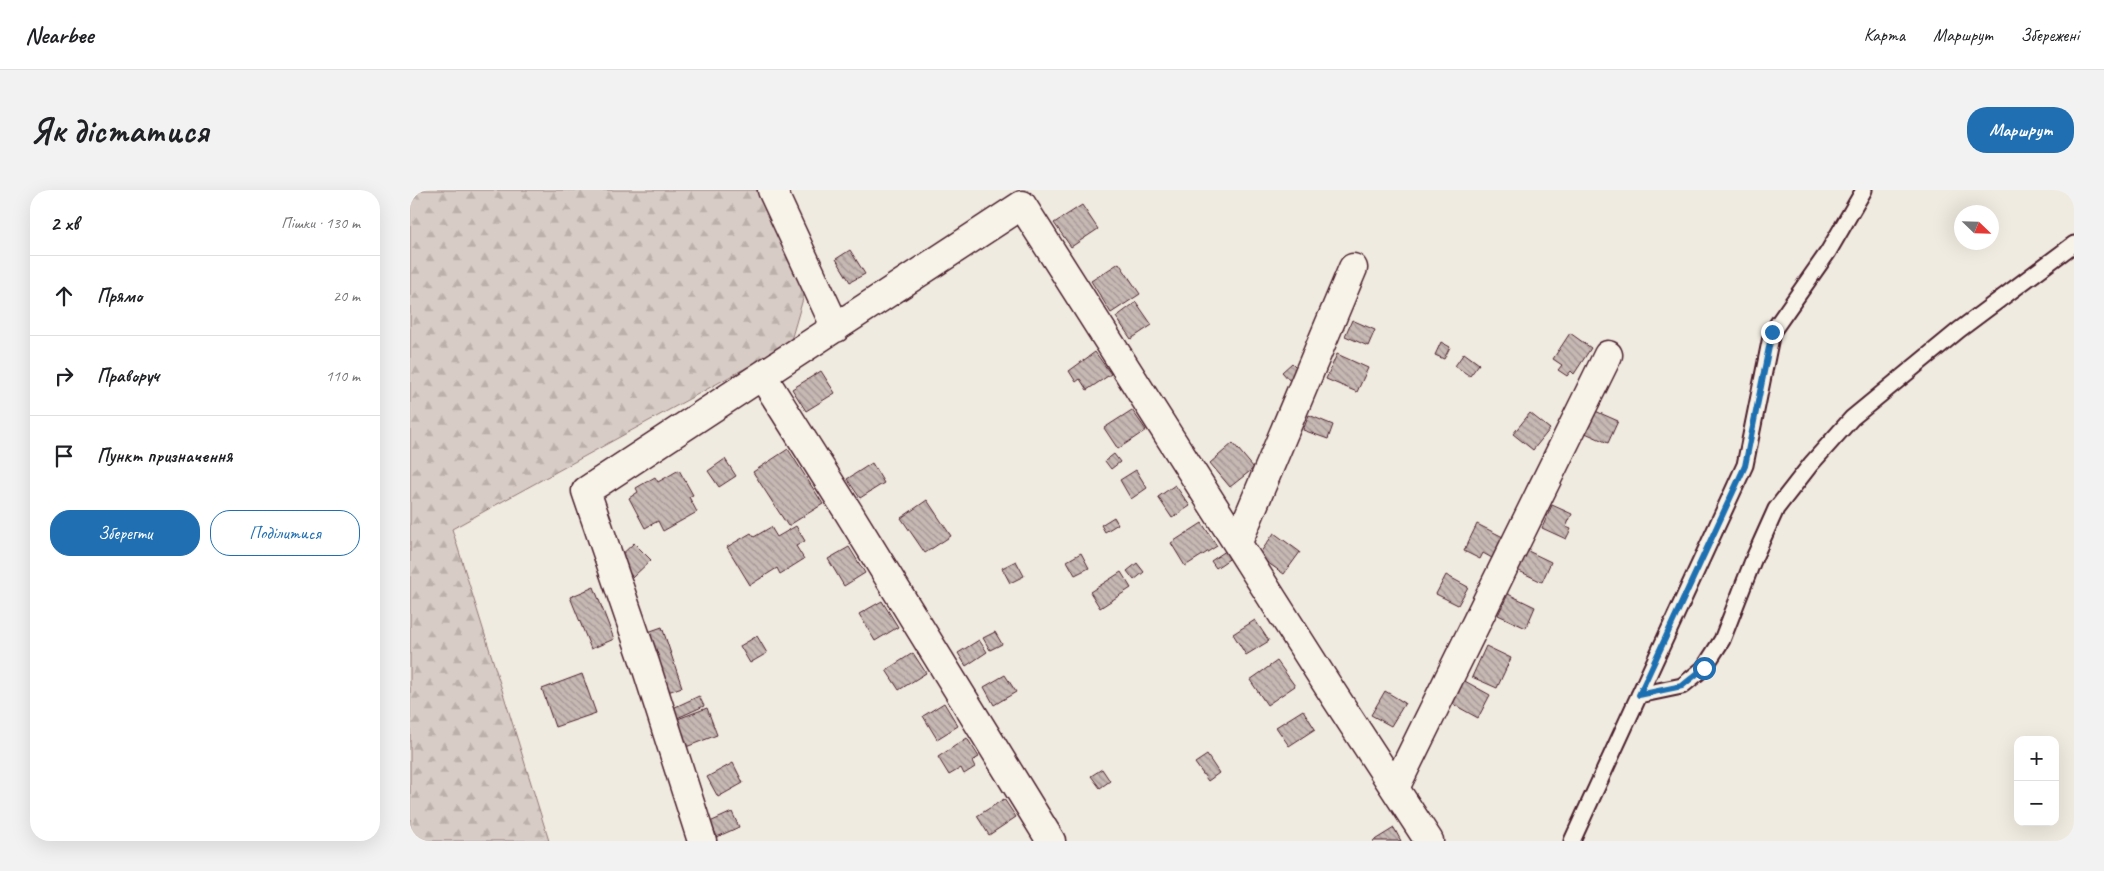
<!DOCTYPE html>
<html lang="uk">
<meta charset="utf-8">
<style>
:root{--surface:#fff;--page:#f2f2f2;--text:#202124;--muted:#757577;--line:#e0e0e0;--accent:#1f6fb2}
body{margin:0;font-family:Caveat,sans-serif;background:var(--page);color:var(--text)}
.controls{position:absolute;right:15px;bottom:15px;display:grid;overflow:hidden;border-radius:10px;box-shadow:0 5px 20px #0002}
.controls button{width:45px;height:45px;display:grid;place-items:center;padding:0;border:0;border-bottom:1px solid var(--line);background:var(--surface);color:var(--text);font:25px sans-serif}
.compass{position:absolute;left:1544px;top:15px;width:45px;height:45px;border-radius:50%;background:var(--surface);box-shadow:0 5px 20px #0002;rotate:113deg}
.stop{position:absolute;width:15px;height:15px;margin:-11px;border:4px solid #1f6fb2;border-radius:50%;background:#fff}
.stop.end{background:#1f6fb2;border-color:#fff;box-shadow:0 1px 5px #0008}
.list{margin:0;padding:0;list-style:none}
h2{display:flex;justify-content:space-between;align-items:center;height:65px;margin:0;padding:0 20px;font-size:21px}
h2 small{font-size:16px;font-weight:400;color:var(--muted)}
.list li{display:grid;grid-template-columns:32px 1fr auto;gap:15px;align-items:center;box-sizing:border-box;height:80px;padding:0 20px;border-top:1px solid var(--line)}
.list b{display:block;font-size:19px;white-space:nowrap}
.list em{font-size:16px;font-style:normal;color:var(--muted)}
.actions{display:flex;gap:10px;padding:15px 20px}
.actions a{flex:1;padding:11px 0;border:1px solid var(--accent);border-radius:20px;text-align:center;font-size:18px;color:var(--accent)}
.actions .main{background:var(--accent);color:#fff}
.icon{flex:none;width:28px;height:28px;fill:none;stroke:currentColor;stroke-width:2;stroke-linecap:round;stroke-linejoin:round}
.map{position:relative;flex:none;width:1664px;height:651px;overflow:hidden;border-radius:20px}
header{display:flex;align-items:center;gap:30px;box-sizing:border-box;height:70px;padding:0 25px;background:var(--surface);border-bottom:1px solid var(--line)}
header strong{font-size:24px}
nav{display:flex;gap:28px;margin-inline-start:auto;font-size:18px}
.intro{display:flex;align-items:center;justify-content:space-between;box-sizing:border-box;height:120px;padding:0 30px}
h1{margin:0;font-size:35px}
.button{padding:12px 22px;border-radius:20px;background:var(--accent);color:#fff;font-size:18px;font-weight:700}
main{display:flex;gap:30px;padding:0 30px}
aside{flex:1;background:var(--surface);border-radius:20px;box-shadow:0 5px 20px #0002}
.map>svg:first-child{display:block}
</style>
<header>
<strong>Nearbee</strong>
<nav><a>Карта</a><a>Маршрут</a><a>Збережені</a></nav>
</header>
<div class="intro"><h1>Як дістатися</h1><a class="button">Маршрут</a></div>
<main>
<aside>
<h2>2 хв<small>Пішки · 130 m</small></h2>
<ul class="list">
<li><svg class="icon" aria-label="ahead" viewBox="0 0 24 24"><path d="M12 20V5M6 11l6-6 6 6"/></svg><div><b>Прямо</b></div><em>20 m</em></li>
<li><svg class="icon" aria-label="right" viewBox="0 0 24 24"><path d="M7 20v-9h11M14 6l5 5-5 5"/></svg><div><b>Праворуч</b></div><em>110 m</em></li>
<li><svg class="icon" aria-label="arrive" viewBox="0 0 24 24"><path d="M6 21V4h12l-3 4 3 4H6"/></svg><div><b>Пункт призначення</b></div></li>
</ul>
<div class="actions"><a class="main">Зберегти</a><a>Поділитися</a></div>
</aside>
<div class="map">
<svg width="1664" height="651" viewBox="0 0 1664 651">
<defs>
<pattern id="forest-firs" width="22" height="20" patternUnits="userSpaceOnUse" patternTransform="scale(1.25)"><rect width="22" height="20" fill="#d8cdc6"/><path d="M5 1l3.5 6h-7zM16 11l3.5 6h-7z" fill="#bbb0aa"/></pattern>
<pattern id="building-back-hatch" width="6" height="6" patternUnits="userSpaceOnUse" patternTransform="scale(1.25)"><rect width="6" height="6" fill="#c6b8b3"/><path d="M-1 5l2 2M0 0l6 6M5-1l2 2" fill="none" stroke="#a39592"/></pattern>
</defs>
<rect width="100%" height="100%" fill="#f0ebe0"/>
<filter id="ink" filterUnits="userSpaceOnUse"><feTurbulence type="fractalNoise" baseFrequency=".02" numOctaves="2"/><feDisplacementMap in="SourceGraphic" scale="10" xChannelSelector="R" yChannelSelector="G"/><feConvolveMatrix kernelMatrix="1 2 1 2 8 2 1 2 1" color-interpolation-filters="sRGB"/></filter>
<g filter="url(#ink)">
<!-- forest -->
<path fill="url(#forest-firs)" stroke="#917678" d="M 0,0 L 353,0 L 397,95 L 379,157 L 330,181 L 42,339 L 139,651 L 0,651 Z"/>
<!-- building -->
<path fill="url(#building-back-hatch)" stroke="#4a1f2b" d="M 672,15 L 688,39 L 661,57 L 644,33 Z
M 440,60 L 455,84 L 440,92 L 426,69 Z
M 709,73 L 730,104 L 701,123 L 681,91 Z
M 726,112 L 742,135 L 721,149 L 706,127 Z
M 942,130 L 965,140 L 958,156 L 935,146 Z
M 1160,143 L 1181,158 L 1164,184 L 1161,181 L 1157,186 L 1148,180 L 1152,175 L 1143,169 Z
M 1031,152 L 1040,157 L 1034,169 L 1025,165 Z
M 685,162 L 701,184 L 677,200 L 670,189 L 666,192 L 659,181 Z
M 1054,163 L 1069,174 L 1060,186 L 1045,176 Z
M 927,164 L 958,178 L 947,202 L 916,189 Z
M 882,173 L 890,181 L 880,191 L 872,182 Z
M 411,181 L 425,203 L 396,221 L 382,199 Z
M 722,220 L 736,240 L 708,259 L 694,238 Z
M 1183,220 L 1208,231 L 1198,253 L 1173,242 Z
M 1120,223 L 1140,239 L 1123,260 L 1103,244 Z
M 899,225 L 923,235 L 918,249 L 893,240 Z
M 823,253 L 844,278 L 820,297 L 800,273 Z
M 378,259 L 413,314 L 378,336 L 343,282 Z
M 704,264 L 710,272 L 701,279 L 695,271 Z
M 315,269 L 326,286 L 309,297 L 298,281 Z
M 462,273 L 474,293 L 450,308 L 437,289 Z
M 269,280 L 283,305 L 279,307 L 287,322 L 253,341 L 248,331 L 235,338 L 219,308 L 228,302 L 226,298 L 245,287 L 248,292 Z
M 726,280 L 737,298 L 721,309 L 710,290 Z
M 765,295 L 780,316 L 762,328 L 748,307 Z
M 517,310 L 541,346 L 515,363 L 491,328 Z
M 1142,315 L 1162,324 L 1156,337 L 1161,339 L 1156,349 L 1132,338 Z
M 704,327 L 708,334 L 695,342 L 691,335 Z
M 792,333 L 807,356 L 775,376 L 761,353 Z
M 1067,334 L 1093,347 L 1082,368 L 1073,363 L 1070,369 L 1054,361 Z
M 386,336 L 395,351 L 386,356 L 394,369 L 370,384 L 367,378 L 340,395 L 317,357 L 341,343 L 344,347 L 361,337 L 367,347 Z
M 864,343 L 890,362 L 874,384 L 848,366 Z
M 224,353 L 241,370 L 223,387 L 207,369 Z
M 439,357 L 455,383 L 434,396 L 418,369 Z
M 820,358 L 825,365 L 806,378 L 801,371 Z
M 1116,360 L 1141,372 L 1132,392 L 1107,380 Z
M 671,363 L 679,378 L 665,385 L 657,371 Z
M 606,371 L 614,386 L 600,393 L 592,378 Z
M 727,373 L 734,382 L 724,390 L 717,381 Z
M 711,382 L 721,398 L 690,418 L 680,402 Z
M 1036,385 L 1058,397 L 1048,415 L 1026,404 Z
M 184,397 L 204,449 L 181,459 L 160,407 Z
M 1098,404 L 1125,417 L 1116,438 L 1088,425 Z
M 472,411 L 488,437 L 465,451 L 449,424 Z
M 845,430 L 859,451 L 836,465 L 823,444 Z
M 252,437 L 272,497 L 255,503 L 235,443 Z
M 585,442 L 592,454 L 580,460 L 573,448 Z
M 347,446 L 357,463 L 340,473 L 330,456 Z
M 569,450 L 577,462 L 556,476 L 548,463 Z
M 1076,456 L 1101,468 L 1087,498 L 1062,487 Z
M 503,463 L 516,483 L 489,500 L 476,480 Z
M 867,471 L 885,496 L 857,515 L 840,490 Z
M 172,484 L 186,523 L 145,537 L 132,499 Z
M 595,485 L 606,502 L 584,515 L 574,497 Z
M 1053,490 L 1080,505 L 1068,528 L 1041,513 Z
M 975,501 L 995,513 L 981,536 L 961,525 Z
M 289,506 L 294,516 L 265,529 L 261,519 Z
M 534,513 L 548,536 L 527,549 L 513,526 Z
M 297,518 L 307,545 L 276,557 L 265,530 Z
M 893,520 L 905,539 L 879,556 L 866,537 Z
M 557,548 L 569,567 L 562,571 L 565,577 L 554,584 L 551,578 L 539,585 L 528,567 Z
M 797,565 L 809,583 L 798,591 L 785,573 Z
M 323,573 L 333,593 L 308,607 L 297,587 Z
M 692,579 L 700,591 L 690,598 L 681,586 Z
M 594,609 L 606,627 L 579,645 L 567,626 Z
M 322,622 L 329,637 L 307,647 L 300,632 Z
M 984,638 L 991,651 L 963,651 Z"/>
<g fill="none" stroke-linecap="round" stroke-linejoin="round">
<defs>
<path id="service" d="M 1229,505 L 1272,496 L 1294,478 L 1312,450 L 1344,368 L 1366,319 L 1401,274 L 1442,228 L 1549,140 L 1664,54
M 1162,651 L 1335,275 L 1362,142 L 1418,62 L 1454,0"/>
<path id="minor" d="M 362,0 L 426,138
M 353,187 L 439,323 L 641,651
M 828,352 L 943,78
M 985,598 L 1198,165
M 292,651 L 235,473 L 176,301 L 612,15 L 918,496 L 1019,651"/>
</defs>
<!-- service casing -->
<use href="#service" stroke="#4a1f2b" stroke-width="19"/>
<!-- minor casing -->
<use href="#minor" stroke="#4a1f2b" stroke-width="31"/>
<!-- service -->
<use href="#service" stroke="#f7f3e8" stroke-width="15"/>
<!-- minor -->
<use href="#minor" stroke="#f7f3e8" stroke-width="28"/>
</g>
</g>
<g fill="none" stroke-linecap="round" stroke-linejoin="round" filter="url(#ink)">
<!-- route -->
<path stroke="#1f6fb2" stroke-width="6" d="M 1294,478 L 1272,496 L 1229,505 L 1335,276 L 1362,142"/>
</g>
</svg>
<div class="controls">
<button>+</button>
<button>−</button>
</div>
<svg class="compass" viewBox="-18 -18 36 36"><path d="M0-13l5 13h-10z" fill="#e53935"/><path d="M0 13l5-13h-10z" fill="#757577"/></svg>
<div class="stop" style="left:1294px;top:478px"></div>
<div class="stop end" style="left:1362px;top:142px"></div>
</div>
</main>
